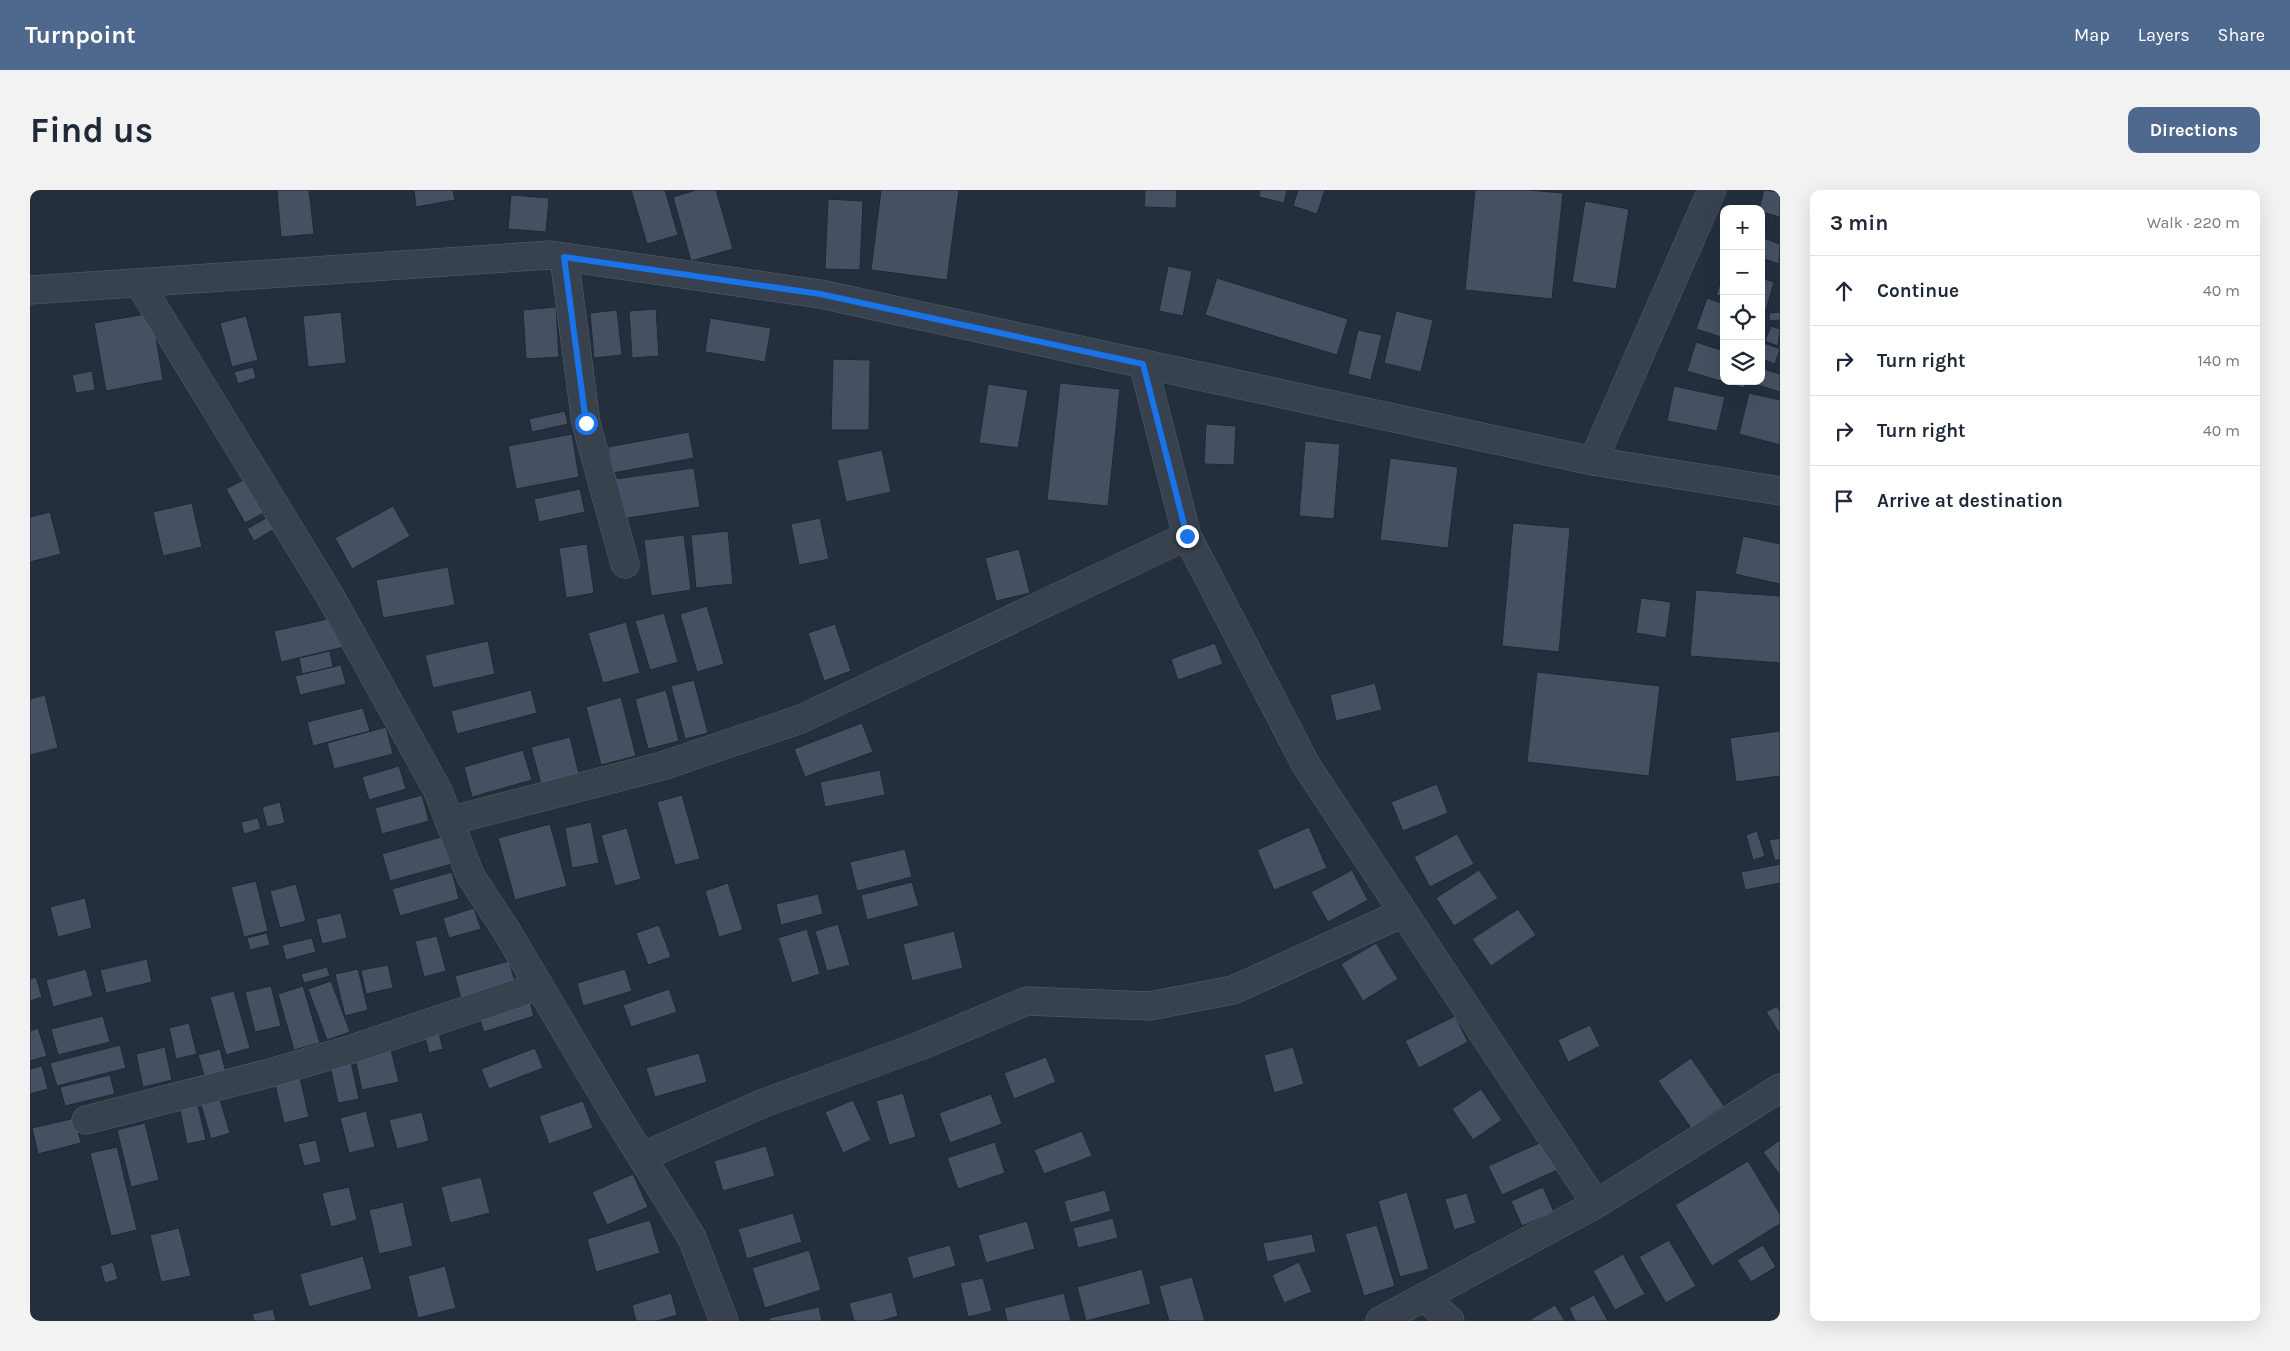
<!DOCTYPE html>
<meta charset="utf-8">
<style>
:root{--surface:#fff;--page:#f2f2f3;--text:#1f2937;--muted:#747a83;--line:#e0e1e3;--accent:#4f688e}
body{margin:0;font-family:Karla,sans-serif;background:var(--page);color:var(--text)}
.controls{position:absolute;right:15px;top:15px;display:grid;overflow:hidden;border-radius:10px;box-shadow:0 5px 20px #0002}
.controls button{width:45px;height:45px;display:grid;place-items:center;padding:0;border:0;border-bottom:1px solid var(--line);background:var(--surface);color:var(--text);font:25px sans-serif}
.stop{position:absolute;width:15px;height:15px;margin:-11px;border:4px solid #1a73e8;border-radius:50%;background:#fff}
.stop.end{background:#1a73e8;border-color:#fff;box-shadow:0 1px 5px #0008}
.list{margin:0;padding:0;list-style:none}
h2{display:flex;justify-content:space-between;align-items:center;height:65px;margin:0;padding:0 20px;font-size:21px}
h2 small{font-size:16px;font-weight:400;color:var(--muted)}
.list li{display:grid;grid-template-columns:32px 1fr auto;gap:15px;align-items:center;box-sizing:border-box;height:70px;padding:0 20px;border-top:1px solid var(--line)}
.list b{display:block;font-size:19px;white-space:nowrap}
.list em{font-size:16px;font-style:normal;color:var(--muted)}
.icon{flex:none;width:28px;height:28px;fill:none;stroke:currentColor;stroke-width:2;stroke-linecap:round;stroke-linejoin:round}
.map{position:relative;flex:none;width:1750px;height:1131px;overflow:hidden;border-radius:10px}
header{display:flex;align-items:center;gap:30px;box-sizing:border-box;height:70px;padding:0 25px;background:var(--accent);color:#fff}
header strong{font-size:24px}
nav{display:flex;gap:28px;margin-inline-start:auto;font-size:18px}
.intro{display:flex;align-items:center;justify-content:space-between;box-sizing:border-box;height:120px;padding:0 30px}
h1{margin:0;font-size:35px}
.button{padding:12px 22px;border-radius:10px;background:var(--accent);color:#fff;font-size:18px;font-weight:700}
main{display:flex;gap:30px;padding:0 30px}
aside{flex:1;background:var(--surface);border-radius:10px;box-shadow:0 5px 20px #0002}
.map>svg:first-child{display:block}
</style>
<header>
<strong>Turnpoint</strong>
<nav><a>Map</a><a>Layers</a><a>Share</a></nav>
</header>
<div class="intro"><h1>Find us</h1><a class="button">Directions</a></div>
<main>
<div class="map">
<svg width="1750" height="1131" viewBox="0 0 1750 1131">
<rect width="100%" height="100%" fill="#242f3e"/>
<!-- building -->
<path fill="#455162" stroke="#1f2835" d="M 247,0 L 279,0 L 284,44 L 251,47 Z
M 384,0 L 423,0 L 425,10 L 386,17 Z
M 601,0 L 635,0 L 648,45 L 617,54 Z
M 666,0 L 686,0 L 703,59 L 661,71 L 643,7 Z
M 851,0 L 929,0 L 917,90 L 841,80 Z
M 1115,0 L 1147,0 L 1146,18 L 1114,17 Z
M 1230,0 L 1257,0 L 1254,13 L 1229,7 Z
M 1268,0 L 1295,0 L 1287,24 L 1263,16 Z
M 1445,0 L 1498,0 L 1533,3 L 1522,109 L 1435,100 Z
M 1734,0 L 1750,2 L 1750,27 L 1731,22 L 1731,19 L 1729,19 Z
M 481,5 L 519,8 L 516,42 L 478,39 Z
M 798,9 L 833,11 L 830,80 L 795,79 Z
M 1555,11 L 1599,19 L 1586,99 L 1542,92 Z
M 1731,47 L 1750,54 L 1749,74 L 1731,68 Z
M 1138,76 L 1162,81 L 1153,126 L 1129,121 Z
M 1694,82 L 1694,107 L 1686,105 Z
M 1187,88 L 1318,129 L 1307,165 L 1175,125 Z
M 1731,88 L 1744,92 L 1736,120 L 1731,118 Z
M 1677,108 L 1694,114 L 1694,148 L 1666,139 Z
M 526,117 L 529,167 L 496,169 L 493,120 Z
M 626,119 L 629,166 L 602,168 L 599,121 Z
M 587,120 L 592,165 L 564,168 L 560,123 Z
M 1366,121 L 1403,130 L 1391,182 L 1354,173 Z
M 311,122 L 316,173 L 278,177 L 273,126 Z
M 1750,122 L 1750,130 L 1739,131 L 1739,123 Z
M 122,123 L 133,190 L 76,201 L 64,133 Z
M 216,126 L 228,170 L 202,177 L 190,133 Z
M 680,128 L 741,138 L 735,172 L 675,162 Z
M 1741,136 L 1750,139 L 1748,156 L 1735,151 Z
M 1328,140 L 1352,145 L 1341,190 L 1318,184 Z
M 1666,152 L 1694,161 L 1694,191 L 1716,191 L 1714,198 L 1657,181 Z
M 1734,153 L 1750,159 L 1745,174 L 1731,169 Z
M 803,169 L 840,170 L 839,240 L 801,240 Z
M 223,177 L 226,188 L 208,194 L 204,182 Z
M 1731,178 L 1750,184 L 1750,202 L 1721,193 L 1731,191 Z
M 62,181 L 65,200 L 46,203 L 42,185 Z
M 1030,193 L 1090,199 L 1078,316 L 1017,310 Z
M 958,194 L 998,200 L 988,258 L 949,253 Z
M 1644,196 L 1695,207 L 1687,241 L 1637,231 Z
M 1719,203 L 1750,210 L 1750,255 L 1709,244 Z
M 535,221 L 538,234 L 502,242 L 499,229 Z
M 1176,234 L 1206,236 L 1204,275 L 1174,274 Z
M 659,242 L 664,268 L 583,283 L 578,257 Z
M 542,244 L 549,287 L 486,299 L 478,256 Z
M 1275,251 L 1310,254 L 1304,329 L 1269,326 Z
M 852,260 L 861,302 L 816,312 L 807,270 Z
M 1360,268 L 1428,277 L 1418,358 L 1350,350 Z
M 664,278 L 670,317 L 591,329 L 585,289 Z
M 221,286 L 239,320 L 215,333 L 196,299 Z
M 550,299 L 555,322 L 509,332 L 504,309 Z
M 162,313 L 172,357 L 133,366 L 123,322 Z
M 363,316 L 380,346 L 322,379 L 305,348 Z
M 20,322 L 31,364 L 0,372 L 0,327 Z
M 243,324 L 250,336 L 224,351 L 217,339 Z
M 790,328 L 799,369 L 769,375 L 761,334 Z
M 1483,333 L 1540,338 L 1529,462 L 1472,456 Z
M 698,341 L 703,394 L 666,398 L 661,345 Z
M 654,345 L 661,400 L 621,406 L 614,350 Z
M 1713,346 L 1750,354 L 1750,394 L 1705,384 Z
M 557,354 L 564,403 L 536,408 L 529,358 Z
M 989,359 L 1000,403 L 966,411 L 955,368 Z
M 418,377 L 425,415 L 353,428 L 346,390 Z
M 1666,400 L 1750,406 L 1750,473 L 1660,466 Z
M 1611,408 L 1641,412 L 1636,448 L 1606,443 Z
M 677,416 L 694,474 L 667,482 L 650,424 Z
M 634,423 L 648,472 L 620,480 L 605,431 Z
M 307,427 L 314,457 L 251,472 L 244,441 Z
M 596,432 L 610,483 L 573,493 L 558,443 Z
M 805,434 L 821,481 L 794,491 L 778,443 Z
M 458,451 L 465,484 L 403,498 L 395,465 Z
M 1185,453 L 1193,474 L 1148,490 L 1141,469 Z
M 300,461 L 303,477 L 272,484 L 269,468 Z
M 311,475 L 316,494 L 270,505 L 265,486 Z
M 1507,482 L 1630,496 L 1619,586 L 1497,572 Z
M 664,490 L 678,543 L 655,549 L 641,496 Z
M 1345,493 L 1352,520 L 1306,531 L 1300,505 Z
M 501,500 L 507,523 L 427,544 L 421,521 Z
M 636,500 L 649,551 L 618,559 L 605,509 Z
M 15,505 L 28,558 L 0,565 L 0,509 Z
M 591,507 L 606,566 L 571,575 L 556,517 Z
M 333,518 L 340,541 L 283,556 L 277,532 Z
M 832,533 L 843,562 L 775,587 L 764,559 Z
M 356,537 L 363,564 L 304,579 L 297,553 Z
M 1750,541 L 1750,586 L 1706,592 L 1700,548 Z
M 540,547 L 550,588 L 512,598 L 501,557 Z
M 493,560 L 502,590 L 442,607 L 434,577 Z
M 369,576 L 376,599 L 339,610 L 332,587 Z
M 850,580 L 855,605 L 795,617 L 790,592 Z
M 1407,594 L 1418,623 L 1373,641 L 1361,612 Z
M 392,605 L 399,631 L 352,644 L 345,618 Z
M 652,605 L 670,669 L 645,675 L 627,612 Z
M 250,612 L 255,633 L 237,637 L 232,617 Z
M 228,628 L 231,639 L 214,644 L 211,632 Z
M 561,632 L 569,673 L 542,678 L 535,638 Z
M 520,634 L 537,696 L 485,710 L 468,648 Z
M 1279,637 L 1297,678 L 1244,700 L 1227,660 Z
M 597,638 L 611,689 L 585,696 L 571,645 Z
M 1727,641 L 1735,666 L 1723,670 L 1716,645 Z
M 1427,644 L 1444,674 L 1400,697 L 1384,667 Z
M 414,646 L 422,674 L 360,691 L 352,664 Z
M 1750,648 L 1750,669 L 1745,671 L 1739,650 Z
M 875,659 L 882,687 L 827,701 L 820,672 Z
M 1750,674 L 1750,693 L 1715,700 L 1711,682 Z
M 1322,680 L 1338,710 L 1298,732 L 1281,702 Z
M 1449,680 L 1468,708 L 1424,736 L 1406,708 Z
M 422,682 L 429,709 L 370,726 L 362,699 Z
M 226,691 L 238,741 L 214,747 L 201,697 Z
M 882,692 L 889,716 L 837,730 L 831,705 Z
M 698,693 L 713,740 L 689,747 L 675,701 Z
M 266,694 L 276,731 L 250,738 L 240,701 Z
M 788,704 L 793,724 L 751,735 L 746,714 Z
M 55,708 L 62,738 L 28,747 L 20,717 Z
M 444,718 L 451,739 L 419,748 L 413,728 Z
M 1488,719 L 1506,745 L 1461,776 L 1442,749 Z
M 311,723 L 317,748 L 292,754 L 286,729 Z
M 808,734 L 820,775 L 797,781 L 785,741 Z
M 629,735 L 641,767 L 618,775 L 606,743 Z
M 777,739 L 790,784 L 762,793 L 748,748 Z
M 924,741 L 933,778 L 882,791 L 873,754 Z
M 237,743 L 240,755 L 220,760 L 217,748 Z
M 407,746 L 416,781 L 394,787 L 385,751 Z
M 282,748 L 286,762 L 256,770 L 252,755 Z
M 1346,753 L 1368,789 L 1333,811 L 1311,774 Z
M 117,769 L 122,792 L 76,803 L 70,780 Z
M 479,771 L 486,795 L 431,809 L 425,786 Z
M 358,775 L 363,798 L 336,804 L 331,780 Z
M 297,777 L 300,786 L 274,793 L 271,784 Z
M 56,779 L 63,806 L 23,817 L 16,790 Z
M 328,779 L 338,820 L 315,826 L 305,784 Z
M 595,779 L 602,801 L 553,816 L 547,793 Z
M 6,787 L 12,807 L 0,811 L 0,789 Z
M 301,791 L 320,842 L 297,850 L 278,799 Z
M 241,796 L 251,836 L 225,842 L 215,802 Z
M 273,796 L 290,853 L 264,860 L 248,804 Z
M 639,799 L 647,822 L 601,837 L 593,815 Z
M 204,801 L 220,858 L 196,865 L 180,807 Z
M 498,805 L 504,826 L 454,842 L 447,821 Z
M 1747,816 L 1750,822 L 1750,844 L 1736,822 Z
M 73,826 L 80,852 L 28,865 L 21,839 Z
M 1425,826 L 1438,852 L 1389,878 L 1375,851 Z
M 159,833 L 167,864 L 146,869 L 139,838 Z
M 1560,835 L 1570,856 L 1538,872 L 1528,850 Z
M 8,838 L 17,866 L 0,871 L 0,841 Z
M 409,843 L 413,859 L 399,863 L 395,847 Z
M 90,855 L 96,878 L 27,896 L 20,873 Z
M 360,856 L 369,892 L 332,900 L 324,864 Z
M 135,857 L 142,890 L 113,897 L 106,864 Z
M 1263,857 L 1274,894 L 1244,903 L 1234,865 Z
M 505,858 L 513,878 L 459,899 L 451,879 Z
M 190,859 L 196,883 L 175,888 L 168,865 Z
M 669,863 L 677,892 L 625,907 L 616,878 Z
M 1016,867 L 1026,892 L 984,909 L 974,883 Z
M 1661,868 L 1694,916 L 1661,938 L 1628,891 Z
M 321,872 L 329,909 L 308,913 L 300,876 Z
M 12,876 L 18,899 L 0,904 L 0,879 Z
M 80,885 L 85,904 L 35,916 L 30,897 Z
M 270,888 L 279,927 L 254,933 L 245,894 Z
M 1451,899 L 1472,930 L 1443,950 L 1422,919 Z
M 873,903 L 886,947 L 859,955 L 846,911 Z
M 961,904 L 972,934 L 920,953 L 909,923 Z
M 190,910 L 200,943 L 181,949 L 171,915 Z
M 823,910 L 841,950 L 813,963 L 795,922 Z
M 167,911 L 176,950 L 157,954 L 149,915 Z
M 553,911 L 563,938 L 519,954 L 509,926 Z
M 336,921 L 345,957 L 319,963 L 310,928 Z
M 392,922 L 399,951 L 367,959 L 359,930 Z
M 45,928 L 51,953 L 8,964 L 2,938 Z
M 115,933 L 129,990 L 101,997 L 87,940 Z
M 1052,941 L 1062,966 L 1014,984 L 1004,960 Z
M 286,950 L 291,972 L 274,976 L 268,954 Z
M 1750,950 L 1750,985 L 1733,962 Z
M 1514,951 L 1527,980 L 1472,1005 L 1458,976 Z
M 965,952 L 975,983 L 928,999 L 917,968 Z
M 736,956 L 745,986 L 693,1001 L 684,971 Z
M 87,957 L 107,1040 L 81,1046 L 60,963 Z
M 1718,971 L 1750,1024 L 1750,1034 L 1682,1076 L 1645,1015 Z
M 603,984 L 618,1017 L 577,1035 L 562,1002 Z
M 451,987 L 460,1023 L 420,1033 L 411,997 Z
M 319,997 L 327,1030 L 301,1037 L 292,1003 Z
M 1513,997 L 1524,1022 L 1492,1036 L 1481,1011 Z
M 1075,1000 L 1081,1021 L 1040,1033 L 1034,1011 Z
M 1377,1002 L 1399,1079 L 1370,1087 L 1348,1011 Z
M 1437,1003 L 1446,1033 L 1424,1040 L 1415,1009 Z
M 373,1012 L 383,1056 L 349,1064 L 339,1020 Z
M 763,1023 L 772,1052 L 717,1069 L 708,1039 Z
M 1083,1028 L 1088,1048 L 1048,1058 L 1043,1038 Z
M 620,1030 L 630,1063 L 566,1082 L 557,1049 Z
M 997,1031 L 1005,1059 L 956,1073 L 948,1045 Z
M 1347,1035 L 1365,1096 L 1334,1106 L 1315,1044 Z
M 149,1038 L 161,1086 L 131,1092 L 120,1045 Z
M 1282,1044 L 1286,1062 L 1237,1072 L 1233,1053 Z
M 1639,1050 L 1666,1096 L 1636,1113 L 1609,1067 Z
M 920,1055 L 926,1076 L 883,1089 L 877,1067 Z
M 1733,1055 L 1746,1077 L 1721,1092 L 1707,1070 Z
M 779,1060 L 791,1100 L 735,1118 L 722,1078 Z
M 1593,1064 L 1615,1104 L 1585,1120 L 1563,1081 Z
M 333,1066 L 342,1099 L 279,1117 L 270,1084 Z
M 83,1072 L 88,1089 L 75,1093 L 70,1076 Z
M 1269,1072 L 1282,1102 L 1254,1113 L 1242,1085 Z
M 415,1076 L 426,1118 L 388,1128 L 378,1086 Z
M 1112,1079 L 1121,1114 L 1056,1131 L 1047,1097 Z
M 1162,1087 L 1175,1131 L 1139,1131 L 1129,1096 Z
M 953,1088 L 962,1121 L 938,1127 L 930,1093 Z
M 862,1102 L 868,1126 L 851,1131 L 824,1131 L 819,1113 Z
M 641,1103 L 647,1125 L 627,1131 L 606,1131 L 602,1115 Z
M 1034,1103 L 1041,1131 L 977,1131 L 974,1118 Z
M 1564,1105 L 1578,1131 L 1545,1131 L 1539,1118 Z
M 1525,1115 L 1535,1131 L 1498,1131 Z
M 789,1117 L 792,1131 L 740,1131 L 739,1128 Z
M 243,1119 L 246,1131 L 224,1131 L 222,1124 Z"/>
<g fill="none" stroke-linecap="round" stroke-linejoin="round">
<defs>
<path id="minor" d="M 534,67 L 556,233 L 595,374
M 109,93 L 300,406 L 408,601 L 440,685 L 476,740 L 579,914 L 662,1048 L 694,1131
M 1113,173 L 1157,346 L 1276,575 L 1566,1014
M 1563,271 L 1682,0
M 419,631 L 632,576 L 771,529 L 1157,346
M 56,930 L 240,883 L 319,860 L 509,796
M 612,967 L 734,913 L 887,857 L 997,811 L 1120,816 L 1203,800 L 1373,723
M 1395,1107 L 1420,1131
M 1350,1131 L 1566,1014 L 1750,898"/>
<path id="tertiary" d="M 0,100 L 520,65 L 790,104 L 1563,271 L 1750,301"/>
</defs>
<!-- minor casing -->
<use href="#minor" stroke="#565f6c" stroke-width="29"/>
<!-- tertiary casing -->
<use href="#tertiary" stroke="#565f6c" stroke-width="29"/>
<!-- minor -->
<use href="#minor" stroke="#38414e" stroke-width="28"/>
<!-- tertiary -->
<use href="#tertiary" stroke="#38414e" stroke-width="28"/>
</g>
<g fill="none" stroke-linecap="round" stroke-linejoin="round">
<!-- route -->
<path stroke="#1a73e8" stroke-width="6" d="M 556,233 L 534,67 L 790,104 L 1113,174 L 1157,346"/>
</g>
</svg>
<div class="controls">
<button>+</button>
<button>−</button>
<button><svg class="icon" aria-label="locate" viewBox="0 0 24 24"><circle cx="12" cy="12" r="6"/><path d="M12 2v4M12 18v4M2 12h4M18 12h4"/></svg></button>
<button><svg class="icon" aria-label="layers" viewBox="0 0 24 24"><path d="M12 4l9 5-9 5-9-5zM3 14l9 5 9-5"/></svg></button>
</div>
<div class="stop" style="left:556px;top:233px"></div>
<div class="stop end" style="left:1157px;top:346px"></div>
</div>
<aside>
<h2>3 min<small>Walk · 220 m</small></h2>
<ul class="list">
<li><svg class="icon" aria-label="ahead" viewBox="0 0 24 24"><path d="M12 20V5M6 11l6-6 6 6"/></svg><div><b>Continue</b></div><em>40 m</em></li>
<li><svg class="icon" aria-label="right" viewBox="0 0 24 24"><path d="M7 20v-9h11M14 6l5 5-5 5"/></svg><div><b>Turn right</b></div><em>140 m</em></li>
<li><svg class="icon" aria-label="right" viewBox="0 0 24 24"><path d="M7 20v-9h11M14 6l5 5-5 5"/></svg><div><b>Turn right</b></div><em>40 m</em></li>
<li><svg class="icon" aria-label="arrive" viewBox="0 0 24 24"><path d="M6 21V4h12l-3 4 3 4H6"/></svg><div><b>Arrive at destination</b></div></li>
</ul>
</aside>
</main>
